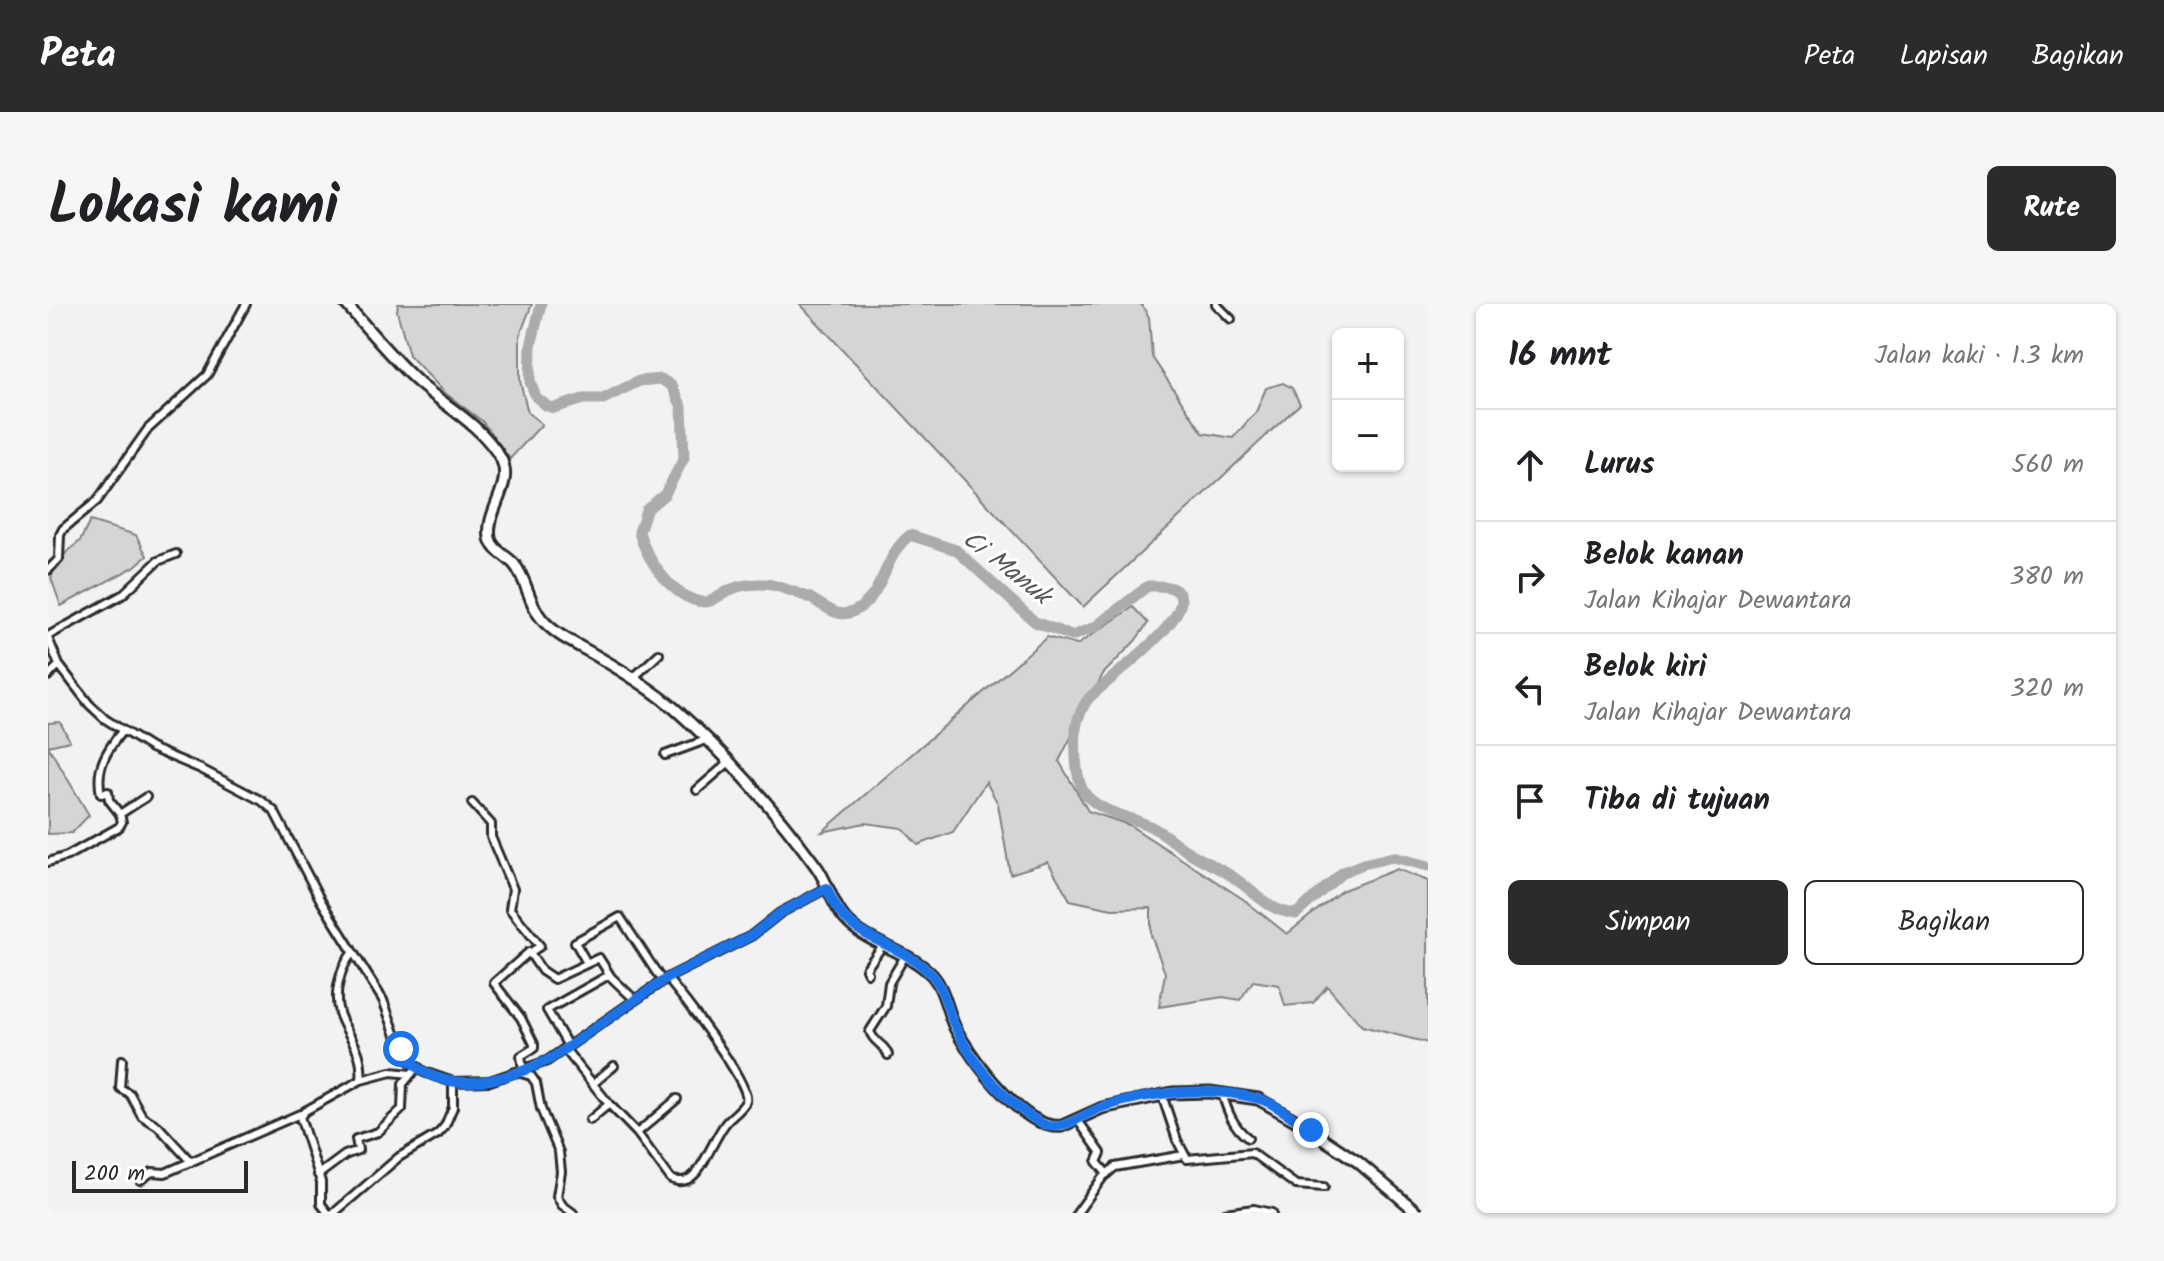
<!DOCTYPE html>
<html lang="id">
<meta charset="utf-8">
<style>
:root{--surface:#fff;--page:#f6f6f6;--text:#202124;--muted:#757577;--line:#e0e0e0;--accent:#2b2b2b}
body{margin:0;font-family:Kalam,sans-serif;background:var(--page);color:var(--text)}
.controls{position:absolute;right:24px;top:24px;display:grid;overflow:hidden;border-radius:12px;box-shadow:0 2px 6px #0004}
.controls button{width:72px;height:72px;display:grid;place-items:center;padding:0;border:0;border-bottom:2px solid var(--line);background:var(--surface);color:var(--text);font:40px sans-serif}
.scale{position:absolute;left:24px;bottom:20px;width:176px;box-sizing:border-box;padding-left:8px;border:4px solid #2b2b2b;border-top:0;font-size:22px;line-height:28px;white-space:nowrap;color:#2b2b2b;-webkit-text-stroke:6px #fff;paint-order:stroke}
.stop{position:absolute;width:24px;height:24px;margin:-18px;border:6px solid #1a73e8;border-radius:50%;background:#fff}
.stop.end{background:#1a73e8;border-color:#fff;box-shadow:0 2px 8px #0008}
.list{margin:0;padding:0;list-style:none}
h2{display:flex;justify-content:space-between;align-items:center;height:104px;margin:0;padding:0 32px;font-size:34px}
h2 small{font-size:26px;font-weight:400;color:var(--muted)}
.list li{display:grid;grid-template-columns:52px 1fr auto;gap:24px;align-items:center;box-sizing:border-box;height:112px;padding:0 32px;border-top:2px solid var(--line)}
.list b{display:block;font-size:30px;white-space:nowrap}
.list p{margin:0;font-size:26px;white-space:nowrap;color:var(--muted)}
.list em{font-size:26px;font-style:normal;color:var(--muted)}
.actions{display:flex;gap:16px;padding:24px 32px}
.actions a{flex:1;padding:18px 0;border:2px solid var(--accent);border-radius:12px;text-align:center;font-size:28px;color:var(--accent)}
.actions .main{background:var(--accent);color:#fff}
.icon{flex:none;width:44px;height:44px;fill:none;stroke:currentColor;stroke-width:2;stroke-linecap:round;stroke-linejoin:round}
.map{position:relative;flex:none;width:1380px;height:909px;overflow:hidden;border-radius:12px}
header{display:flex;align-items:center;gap:48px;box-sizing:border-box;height:112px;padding:0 40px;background:var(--accent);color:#fff}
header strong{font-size:38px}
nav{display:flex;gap:44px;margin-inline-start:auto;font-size:28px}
.intro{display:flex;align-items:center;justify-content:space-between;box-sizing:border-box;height:192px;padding:0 48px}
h1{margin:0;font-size:56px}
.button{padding:20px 36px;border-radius:12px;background:var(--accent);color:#fff;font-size:28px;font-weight:700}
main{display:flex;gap:48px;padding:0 48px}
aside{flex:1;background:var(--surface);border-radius:12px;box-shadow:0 2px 6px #0004}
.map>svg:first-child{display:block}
</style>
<header>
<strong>Peta</strong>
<nav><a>Peta</a><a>Lapisan</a><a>Bagikan</a></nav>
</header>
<div class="intro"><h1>Lokasi kami</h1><a class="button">Rute</a></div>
<main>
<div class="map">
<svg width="1380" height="909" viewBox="0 0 1380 909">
<rect width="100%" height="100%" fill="#f2f2f2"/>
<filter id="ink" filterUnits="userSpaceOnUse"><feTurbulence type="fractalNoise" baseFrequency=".0125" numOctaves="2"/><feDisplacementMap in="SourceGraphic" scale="16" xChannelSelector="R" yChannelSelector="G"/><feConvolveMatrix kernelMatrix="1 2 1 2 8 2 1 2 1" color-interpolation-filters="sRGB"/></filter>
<g filter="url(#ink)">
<!-- green -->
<path fill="#d5d5d5" stroke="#808080" stroke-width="2" d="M 350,0 L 484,0 L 472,31 L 472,77 L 480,109 L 494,120 L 462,155 L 434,117 L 397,89 L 361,51 L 349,7 Z
M 752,0 L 1093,0 L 1101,13 L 1104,53 L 1155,129 L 1185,134 L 1208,108 L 1218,84 L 1235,79 L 1244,84 L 1252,100 L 1035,303 Z
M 42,217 L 88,231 L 99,252 L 86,263 L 13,302 L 3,274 L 11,255 L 32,237 Z
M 1085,303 L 1100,319 L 1087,337 L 1055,370 L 1011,457 L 1040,507 L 1081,521 L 1195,595 L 1239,630 L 1293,587 L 1349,565 L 1380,577 L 1380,739 L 1314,722 L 1279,682 L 1265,699 L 1237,702 L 1231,681 L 1205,677 L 1192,696 L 1175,693 L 1111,703 L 1117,669 L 1103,631 L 1103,604 L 1064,605 L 1022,596 L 1000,558 L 962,570 L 950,500 L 938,478 L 905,528 L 870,541 L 854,524 L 817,519 L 774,528 L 999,333 L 1029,341 Z
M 12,418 L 22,437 L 0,442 L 41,511 L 24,529 L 0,530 L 0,419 Z"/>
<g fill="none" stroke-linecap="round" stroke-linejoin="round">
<!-- river -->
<path stroke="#ababab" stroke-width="11" d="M 493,0 L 483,42 L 482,78 L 488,93 L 499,102 L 506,104 L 535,95 L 555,95 L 591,77 L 613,75 L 624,82 L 634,103 L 636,154 L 617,190 L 598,206 L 591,228 C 598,254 622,290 649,297 C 664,301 670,291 682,286 C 693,280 713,279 724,281 C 736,284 749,289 760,293 C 777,301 790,318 810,305 C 837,288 836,251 862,231 L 908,246 L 987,318 L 1024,332 L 1047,323 L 1100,282 C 1107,282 1117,281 1124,284 C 1165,302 1053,380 1041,394 C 1035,401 1028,417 1028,427 C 1027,444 1027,480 1039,492 C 1058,512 1087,512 1109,526 C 1120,532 1129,541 1139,547 C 1153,556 1168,563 1182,571 C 1206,586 1218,607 1248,610 L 1295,568 L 1315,560 L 1345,553 L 1380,562"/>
<defs>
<path id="street" d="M 1168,0 L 1183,15
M 0,266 L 11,255 L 12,231 L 15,225 L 49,197 L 100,125 L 159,71 L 198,0
M 0,332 L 74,291 L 110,257 L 128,250
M 0,334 L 11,361 L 41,400 L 57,415 L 103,444 L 153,465 L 214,497 L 226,507 L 273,597 L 335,696 L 353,745 L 358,754 L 376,768 L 405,778 L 442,777 L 499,757 L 619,674 L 703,632 L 732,609 L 779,584
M 0,372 L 11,361
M 584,375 L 611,350
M 74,427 C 59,446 47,464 53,490 L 60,488 L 61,496 L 72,510 L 98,493
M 617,451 L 658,436
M 649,486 L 680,459
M 424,499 L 443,520 L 443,533 L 465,585 L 462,605 L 492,642 L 483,648
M 0,558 L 19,552 L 71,523 L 74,518 L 72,510
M 539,659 L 527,638 L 572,613 L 614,677
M 820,669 L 818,665 L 835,641
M 520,742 L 499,706 L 561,671
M 516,744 L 561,800 L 589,829 L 623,875 C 639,882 648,871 656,857 C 663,845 669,831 677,820 C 683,812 694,806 698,797 C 704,780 633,691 619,674
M 840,751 C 837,740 825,739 822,727 L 838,702 L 841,679 L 857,652
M 74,756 L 72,784 L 82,790 L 94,812 L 110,822 L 143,858
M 475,766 L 473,752 L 486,744 L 486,740 L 473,714 L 446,679 L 481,648 L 494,667 L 506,675 L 551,654 L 563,673 L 587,696
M 473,769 L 483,772 L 488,779 L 493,805 L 511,848 L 513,868 L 509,892 L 514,901 L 525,909
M 313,776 L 343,768 L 363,770
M 546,779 L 566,762
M 1174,789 C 1179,806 1185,823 1200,834
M 1114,791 L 1129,836 L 1139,855 L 1204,849 L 1248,881 L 1276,883
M 1029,815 L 1053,849 L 1049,858 L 1059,870
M 542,816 L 561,800
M 589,829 L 629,795
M 270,871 L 297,851 L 310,846 L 308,835 L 330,828 L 354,805 L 355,780 L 369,763
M 92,876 L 104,868 L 117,869 L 252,810
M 280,909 L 273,900 L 273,878 L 252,813 L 257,807 L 313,776 C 318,734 282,724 290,682 C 293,668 296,659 305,648
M 286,909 L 351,853 L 390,830 L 397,822 L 405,803 L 405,778
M 1029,909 L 1055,873 L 1067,863 L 1136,851
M 1177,909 L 1206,905 L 1224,909"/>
<path id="primary" d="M 298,0 C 322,27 345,56 372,80 C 399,103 433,121 452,153 C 468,180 437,206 442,234 C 444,246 458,251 466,260 C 479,275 480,298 493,314 C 507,332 533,342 552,354 C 578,369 605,386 627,405 C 679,451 727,506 768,562 C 780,578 783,599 797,615 C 820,641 858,645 883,670 C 896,683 899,707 907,724 C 923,754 977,828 1014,822 L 1054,804 L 1124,789 L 1162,788 L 1210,795 L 1247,816 L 1310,858 L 1370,909"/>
</defs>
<!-- street casing -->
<use href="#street" stroke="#2b2b2b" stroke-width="12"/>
<!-- primary casing -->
<use href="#primary" stroke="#2b2b2b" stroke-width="15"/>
<!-- street -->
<use href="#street" stroke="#fff" stroke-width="6"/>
<!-- primary -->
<use href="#primary" stroke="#fff" stroke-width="9"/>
</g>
</g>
<g fill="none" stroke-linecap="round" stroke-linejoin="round" filter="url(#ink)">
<!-- route -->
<path stroke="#1a73e8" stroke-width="10" d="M 353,745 C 386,798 459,777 504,754 L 619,674 L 703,632 L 732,609 L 779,584 C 799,640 848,634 883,670 C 896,683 898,704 906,720 C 923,758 956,798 993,819 C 1013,831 1036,809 1055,803 C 1103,788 1161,781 1211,795 C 1229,800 1247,816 1263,826"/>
</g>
<g text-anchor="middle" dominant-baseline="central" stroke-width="6" stroke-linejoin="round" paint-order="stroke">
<!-- water labels -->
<g font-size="26" font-style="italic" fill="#585858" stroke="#fff">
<text transform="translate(958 264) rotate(38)">Ci Manuk</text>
</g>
</g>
</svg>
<div class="controls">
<button>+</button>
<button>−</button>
</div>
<div class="scale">200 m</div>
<div class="stop" style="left:353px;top:745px"></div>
<div class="stop end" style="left:1263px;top:826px"></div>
</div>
<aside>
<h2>16 mnt<small>Jalan kaki · 1.3 km</small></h2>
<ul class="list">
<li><svg class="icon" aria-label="ahead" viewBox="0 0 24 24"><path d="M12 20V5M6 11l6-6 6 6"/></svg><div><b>Lurus</b></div><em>560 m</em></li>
<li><svg class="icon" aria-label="right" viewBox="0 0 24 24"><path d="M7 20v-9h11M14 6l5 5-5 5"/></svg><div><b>Belok kanan</b><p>Jalan Kihajar Dewantara</p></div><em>380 m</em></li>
<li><svg class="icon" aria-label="left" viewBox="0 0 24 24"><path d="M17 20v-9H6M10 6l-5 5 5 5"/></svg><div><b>Belok kiri</b><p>Jalan Kihajar Dewantara</p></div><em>320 m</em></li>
<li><svg class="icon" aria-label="arrive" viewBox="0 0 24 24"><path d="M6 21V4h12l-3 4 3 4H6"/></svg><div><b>Tiba di tujuan</b></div></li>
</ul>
<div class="actions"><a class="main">Simpan</a><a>Bagikan</a></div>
</aside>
</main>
